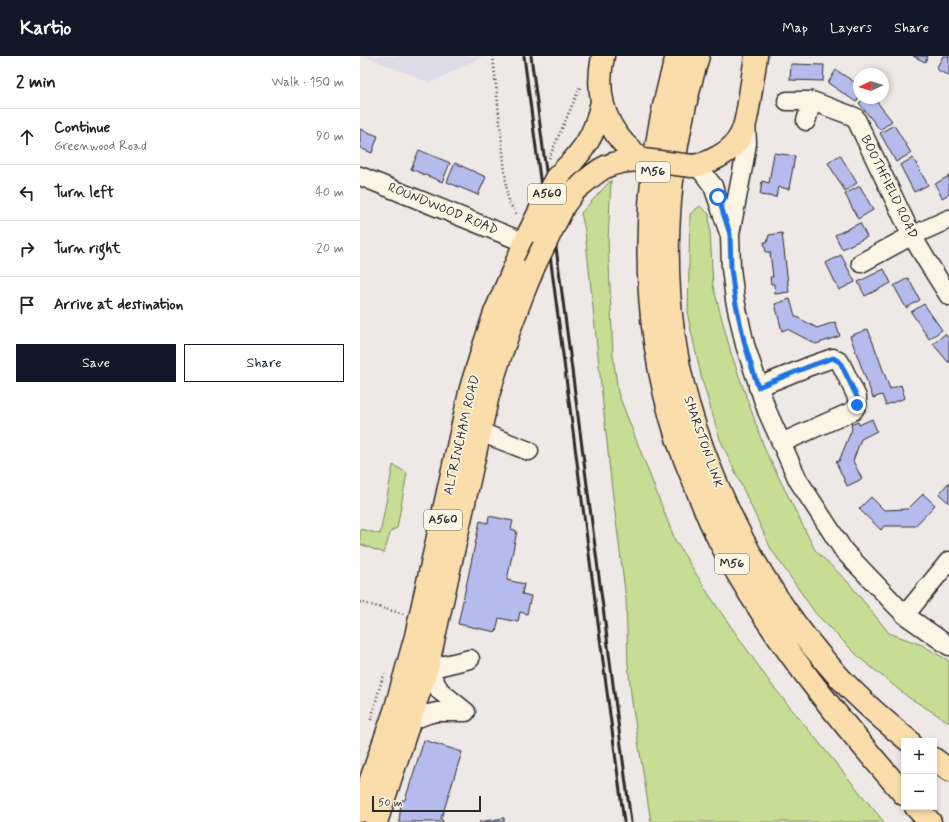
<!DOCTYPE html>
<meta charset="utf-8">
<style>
:root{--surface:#fff;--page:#f6f6f6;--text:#202124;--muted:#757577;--line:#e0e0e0;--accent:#111827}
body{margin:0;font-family:Mynerve,sans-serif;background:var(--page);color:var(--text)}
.controls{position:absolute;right:12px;bottom:12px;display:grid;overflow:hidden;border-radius:0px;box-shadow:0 2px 6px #0003}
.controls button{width:36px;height:36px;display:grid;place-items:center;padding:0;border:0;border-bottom:1px solid var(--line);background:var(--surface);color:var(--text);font:20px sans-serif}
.compass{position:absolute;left:493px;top:12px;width:36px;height:36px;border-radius:50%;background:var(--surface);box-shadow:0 2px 6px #0003;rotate:266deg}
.scale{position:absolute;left:12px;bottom:10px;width:109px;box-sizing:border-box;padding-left:4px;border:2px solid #2b2b2b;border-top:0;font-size:11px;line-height:14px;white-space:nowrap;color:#2b2b2b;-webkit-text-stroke:3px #fcf5e5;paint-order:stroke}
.stop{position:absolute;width:12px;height:12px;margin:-9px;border:3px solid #1a73e8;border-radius:50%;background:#fff}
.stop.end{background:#1a73e8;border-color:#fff;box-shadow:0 1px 4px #0008}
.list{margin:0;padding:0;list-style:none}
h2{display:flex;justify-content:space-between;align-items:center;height:52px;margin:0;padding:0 16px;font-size:17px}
h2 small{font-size:13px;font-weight:400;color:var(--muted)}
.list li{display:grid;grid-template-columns:26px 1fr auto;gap:12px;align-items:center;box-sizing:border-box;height:56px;padding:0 16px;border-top:1px solid var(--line)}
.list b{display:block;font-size:15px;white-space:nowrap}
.list p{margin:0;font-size:13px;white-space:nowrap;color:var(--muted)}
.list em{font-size:13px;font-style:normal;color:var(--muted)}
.actions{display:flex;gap:8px;padding:12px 16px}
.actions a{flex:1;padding:9px 0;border:1px solid var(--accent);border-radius:0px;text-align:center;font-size:14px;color:var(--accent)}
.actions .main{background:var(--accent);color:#fff}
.icon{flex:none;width:22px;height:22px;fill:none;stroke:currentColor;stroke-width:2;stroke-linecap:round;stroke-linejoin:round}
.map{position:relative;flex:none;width:589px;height:766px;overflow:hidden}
header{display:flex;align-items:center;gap:24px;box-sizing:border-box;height:56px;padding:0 20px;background:var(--accent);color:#fff}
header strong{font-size:19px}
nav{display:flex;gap:22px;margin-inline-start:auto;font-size:14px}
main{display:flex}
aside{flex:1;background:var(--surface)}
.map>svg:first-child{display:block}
</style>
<header>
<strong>Kartio</strong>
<nav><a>Map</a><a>Layers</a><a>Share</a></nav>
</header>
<main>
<aside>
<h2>2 min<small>Walk · 150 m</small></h2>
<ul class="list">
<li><svg class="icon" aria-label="ahead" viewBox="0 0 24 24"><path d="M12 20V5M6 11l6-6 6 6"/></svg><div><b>Continue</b><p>Greenwood Road</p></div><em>90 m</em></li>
<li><svg class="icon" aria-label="left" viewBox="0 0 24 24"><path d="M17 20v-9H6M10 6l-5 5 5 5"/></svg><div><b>Turn left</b></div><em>40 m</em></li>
<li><svg class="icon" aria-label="right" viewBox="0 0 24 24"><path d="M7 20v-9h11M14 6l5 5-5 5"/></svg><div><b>Turn right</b></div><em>20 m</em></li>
<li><svg class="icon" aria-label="arrive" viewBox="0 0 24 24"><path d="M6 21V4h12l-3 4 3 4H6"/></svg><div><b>Arrive at destination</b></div></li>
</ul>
<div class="actions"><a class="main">Save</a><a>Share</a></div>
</aside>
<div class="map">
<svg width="589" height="766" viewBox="0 0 589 766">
<rect width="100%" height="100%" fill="#eee9e6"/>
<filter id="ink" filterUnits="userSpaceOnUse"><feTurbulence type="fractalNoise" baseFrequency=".025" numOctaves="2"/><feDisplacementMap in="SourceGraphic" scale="8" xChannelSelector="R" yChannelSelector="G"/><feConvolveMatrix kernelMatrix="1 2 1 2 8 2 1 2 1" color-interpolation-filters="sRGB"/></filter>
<g filter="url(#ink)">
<!-- built -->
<path fill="#dddbe8" d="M 5,0 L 123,0 L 70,27 Z"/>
<!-- green -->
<path fill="#c6de93" stroke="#78845f" d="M 251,124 L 248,185 L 253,299 L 258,337 L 315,484 L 351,542 L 411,628 L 524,766 L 291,766 L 272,647 L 268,608 L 266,543 L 251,425 L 225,175 L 221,157 Z
M 340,150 L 349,158 L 353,230 L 371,297 L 405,394 L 455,494 L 488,526 L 529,577 L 562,589 L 589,605 L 589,666 L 548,641 L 501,603 L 456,558 L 411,493 L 360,383 L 342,324 L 328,261 L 330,158 Z
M 33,409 L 47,417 L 37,472 L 31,475 L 24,497 L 0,488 L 0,473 L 20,478 Z"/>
<!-- building -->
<path fill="#b5bbec" stroke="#2b2b2b" d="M 553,0 L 568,0 L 565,6 Z
M 583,0 L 589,0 L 589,20 L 576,13 Z
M 431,8 L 464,9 L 463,25 L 430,24 Z
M 476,14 L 499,29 L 499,41 L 496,46 L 468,27 Z
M 506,42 L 514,42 L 532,65 L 520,74 L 499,47 Z
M 534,69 L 551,97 L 536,106 L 520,77 Z
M 0,73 L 18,80 L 12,97 L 0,92 Z
M 59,94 L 90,107 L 82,126 L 51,113 Z
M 414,97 L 435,100 L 429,133 L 418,131 L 416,141 L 400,139 L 402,125 L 409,127 Z
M 480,99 L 497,127 L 485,135 L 468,107 Z
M 553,102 L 568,129 L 554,136 L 540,109 Z
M 95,107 L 126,121 L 118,139 L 87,126 Z
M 589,120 L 589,138 L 582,142 L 575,128 Z
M 500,130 L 513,154 L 498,163 L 485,138 Z
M 500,167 L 507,181 L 482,193 L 475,179 Z
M 422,177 L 429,236 L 415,238 L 414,228 L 411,228 L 410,221 L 413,221 L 410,196 L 406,196 L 404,186 L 407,186 L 409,179 Z
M 481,199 L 495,226 L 479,234 L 466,207 Z
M 524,213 L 531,227 L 505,240 L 498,226 Z
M 548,222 L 560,244 L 546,252 L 534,230 Z
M 430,243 L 435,260 L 457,272 L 475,266 L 480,280 L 456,288 L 427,273 L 422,275 L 415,248 Z
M 564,248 L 582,274 L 569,283 L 551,256 Z
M 508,273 L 530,333 L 541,329 L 545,342 L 526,349 L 522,339 L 513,342 L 490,280 Z
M 585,278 L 589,283 L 589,307 L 573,288 Z
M 512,363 L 517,375 L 501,383 L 493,405 L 502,423 L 487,430 L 476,406 L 479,405 L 492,373 L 491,369 L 498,366 L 499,369 Z
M 589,426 L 589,447 L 579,438 Z
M 563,438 L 575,449 L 555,470 L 524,470 L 521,474 L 499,453 L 511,441 L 524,454 L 548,453 Z
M 129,460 L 153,465 L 151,473 L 157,475 L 147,524 L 164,528 L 162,538 L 171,540 L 167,558 L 160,556 L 158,566 L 139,562 L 136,576 L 98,568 L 120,465 L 128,467 Z
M 64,684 L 102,696 L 83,757 L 81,762 L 83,766 L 39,766 L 41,747 L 42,744 L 45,744 Z
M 144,762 L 144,766 L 119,766 Z"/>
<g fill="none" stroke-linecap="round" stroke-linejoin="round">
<defs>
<path id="minor" d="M 427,45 L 452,45 L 495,61 L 552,180 L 567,205 L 589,240
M 446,65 L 452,45
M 386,67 L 387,87 L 384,106 L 370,178 L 371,212 L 375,244 L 385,289 L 407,355 L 438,424 L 484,495 L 545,559 L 589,590
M 337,109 L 353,130 L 369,177
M 0,120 L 166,187
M 501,207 L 547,182 L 589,163
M 398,331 L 450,310 L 473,302 L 480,306 L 497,341 L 497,349 L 493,355 L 421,387
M 120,376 L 169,395
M 545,559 L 589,505
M 50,665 L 68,658 L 77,656 L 106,656 L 80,635 L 67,612 L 81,610 L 110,603"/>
<path id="highway" d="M 243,0 C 234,43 247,79 283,104
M 317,0 C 280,124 278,259 317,382 C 323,400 331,418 338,436 C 346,456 354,476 365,495 C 413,584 478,662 544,738
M 338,0 C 304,112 296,234 328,348 C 337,379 348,409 361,438 C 388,501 425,560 471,612 C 494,639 522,663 549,685
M 212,106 C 230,86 236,72 242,46
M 332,110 C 341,109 349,106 358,101 C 385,87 386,66 390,40 C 392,26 394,13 396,0
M 214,135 C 241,112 246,105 283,104
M 574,703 L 589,714
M 556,751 L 570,766
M 0,755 L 35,655 L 56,580 L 111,332 L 123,293 L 135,257 L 170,175
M 16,766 L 67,612 L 128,339 C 141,295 156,253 174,210"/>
</defs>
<!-- minor casing -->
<use href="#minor" stroke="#2b2b2b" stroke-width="21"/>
<!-- highway casing -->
<use href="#highway" stroke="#2b2b2b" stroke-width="25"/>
<!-- path -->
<path stroke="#2b2b2b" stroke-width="2.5" stroke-dasharray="1 3" stroke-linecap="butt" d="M 133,0 L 148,145 L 158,160
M 189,102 L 221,29
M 0,546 L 44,558
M 11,664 L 21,626 L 25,618"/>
<!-- minor -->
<use href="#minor" stroke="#fcf5e5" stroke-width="18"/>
<!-- highway -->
<use href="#highway" stroke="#fbddab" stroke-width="22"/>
<!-- rail -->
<path stroke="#2b2b2b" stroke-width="3" d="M 164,0 L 264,766
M 171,0 L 271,766"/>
<defs>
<path id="highway-bridge" d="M 283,104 L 332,110
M 170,175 L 196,122 L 212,106
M 174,210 L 204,149 L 214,135"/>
</defs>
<!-- highway-bridge casing -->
<use href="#highway-bridge" stroke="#2b2b2b" stroke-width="25" stroke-linecap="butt"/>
<!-- highway-bridge -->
<use href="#highway-bridge" stroke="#fbddab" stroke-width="22"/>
</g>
</g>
<g fill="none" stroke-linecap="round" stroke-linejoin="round" filter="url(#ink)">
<!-- route -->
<path stroke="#1a73e8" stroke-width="5" d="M 358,141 L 370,178 L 371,212 L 375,244 L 385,289 L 398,331 L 450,310 L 473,302 L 480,306 L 497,341 L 497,349"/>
</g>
<g text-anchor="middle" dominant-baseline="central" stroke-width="3.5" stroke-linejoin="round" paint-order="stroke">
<!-- shield labels -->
<g fill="#fcf5e5" stroke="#6a6863" stroke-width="1">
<rect x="276" y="106" width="34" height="20" rx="3"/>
<rect x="168" y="128" width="38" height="20" rx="3"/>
<rect x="64" y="454" width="38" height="20" rx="3"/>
<rect x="355" y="498" width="34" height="20" rx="3"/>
</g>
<g font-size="12" font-weight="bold" fill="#2b2b2b">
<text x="293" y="116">M56</text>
<text x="187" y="138">A560</text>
<text x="83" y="464">A560</text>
<text x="372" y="508">M56</text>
</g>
<!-- street labels -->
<g font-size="13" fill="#2b2b2b" stroke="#fcf5e5">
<text transform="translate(529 131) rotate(64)">BOOTHFIELD ROAD</text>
<text transform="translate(83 153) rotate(22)">ROUNDWOOD ROAD</text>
<text transform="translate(102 379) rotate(-77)">ALTRINCHAM ROAD</text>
<text transform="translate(343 386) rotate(71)">SHARSTON LINK</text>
</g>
</g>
</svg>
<div class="controls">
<button>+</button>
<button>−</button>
</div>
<svg class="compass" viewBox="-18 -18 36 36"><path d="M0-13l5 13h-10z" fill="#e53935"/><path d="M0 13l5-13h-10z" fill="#757577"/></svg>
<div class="scale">50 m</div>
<div class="stop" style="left:358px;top:141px"></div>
<div class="stop end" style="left:497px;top:349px"></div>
</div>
</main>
